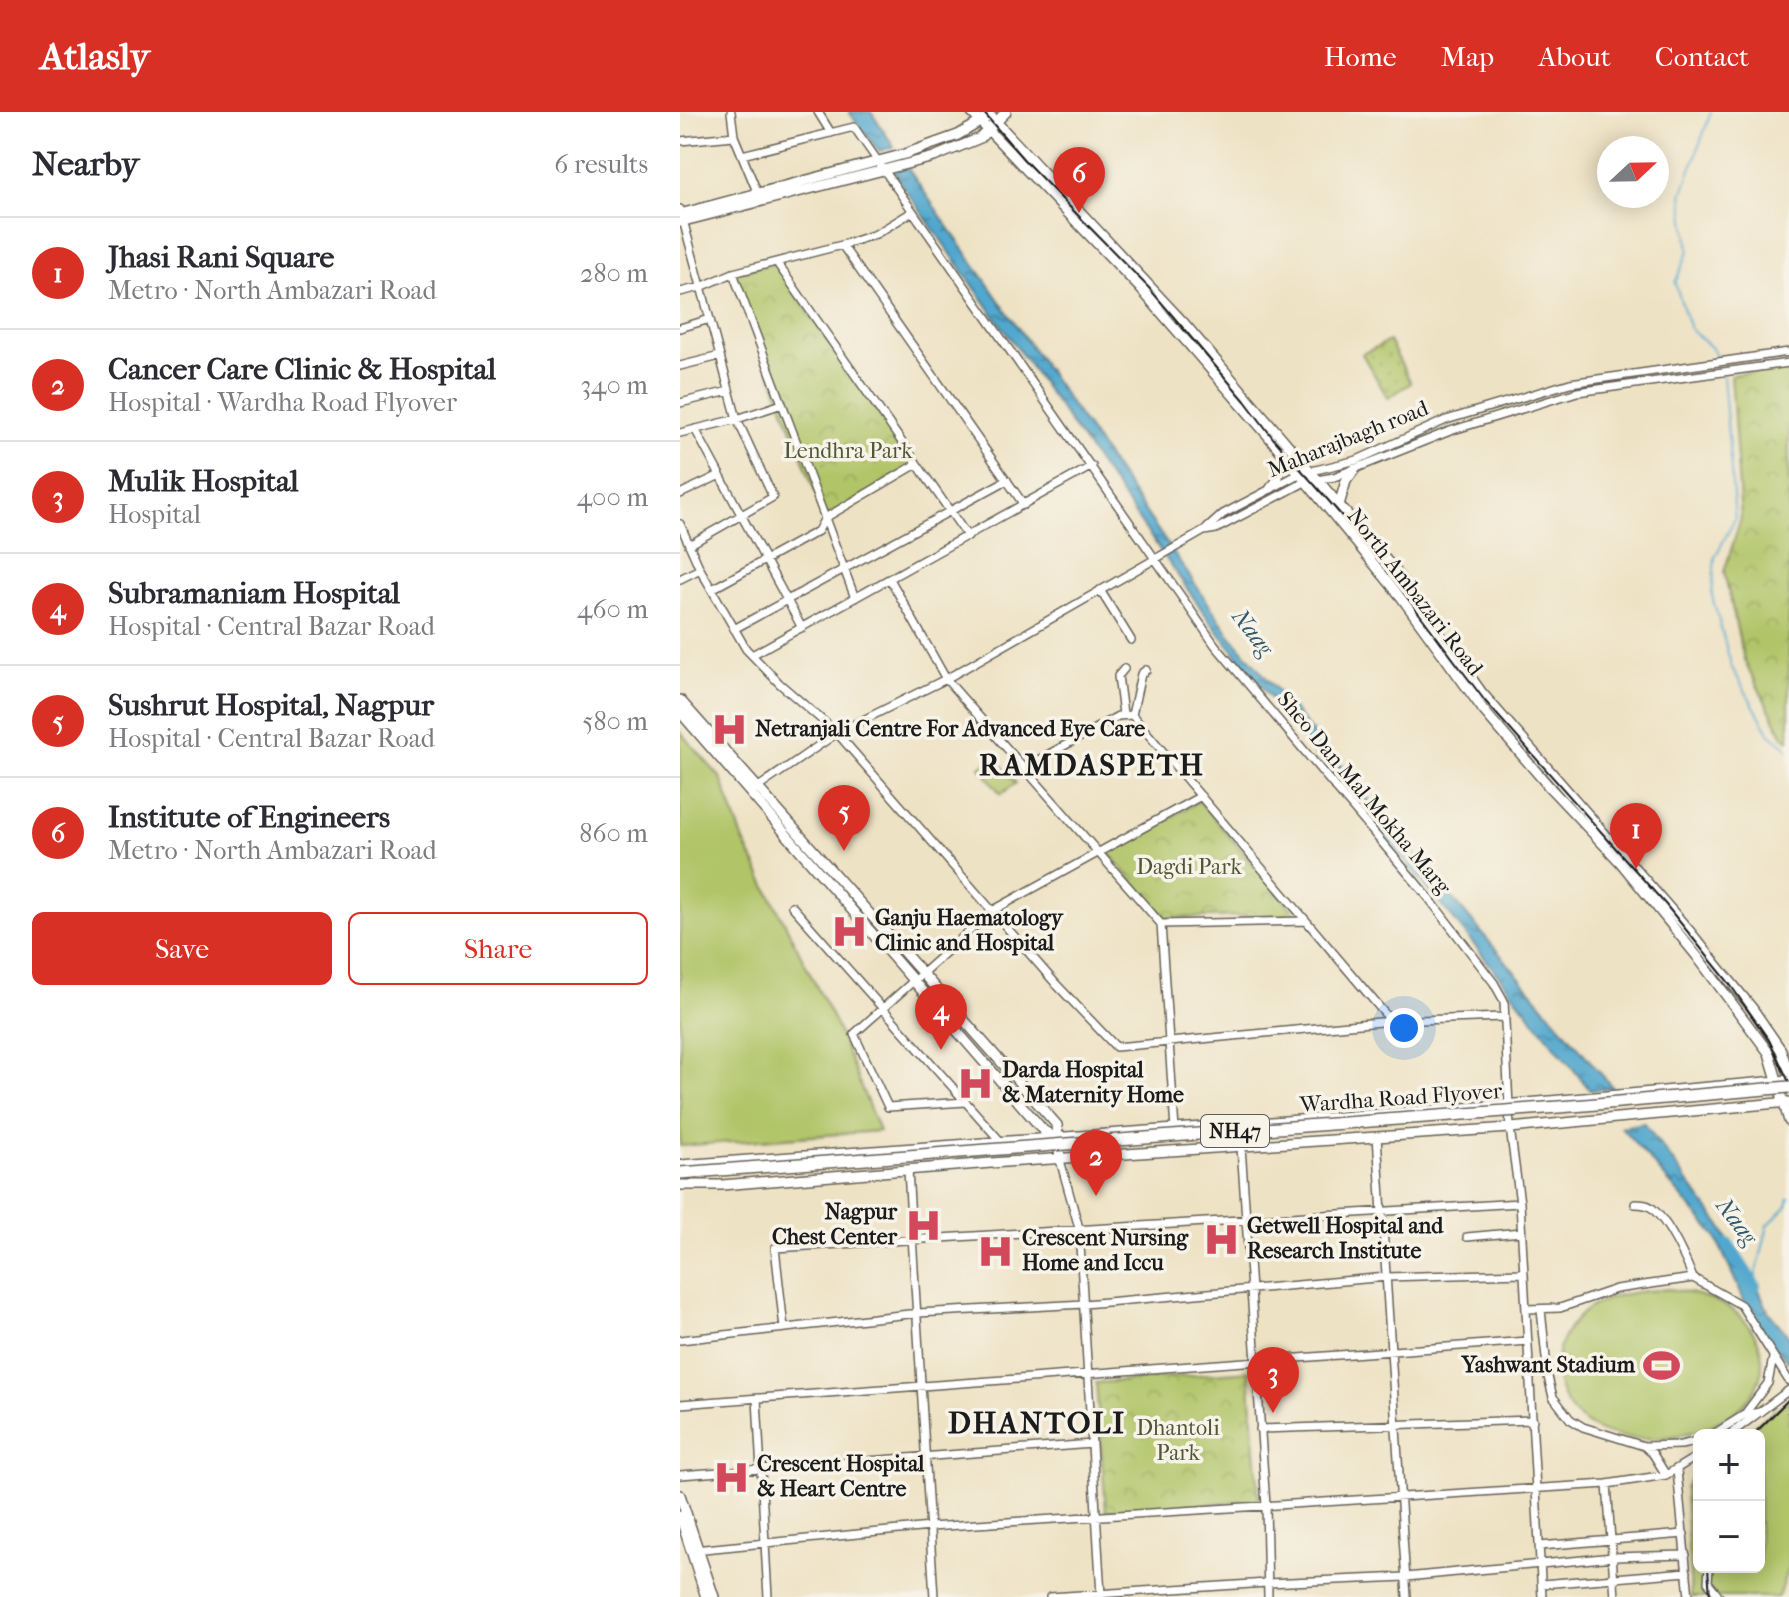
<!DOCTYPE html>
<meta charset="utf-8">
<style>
:root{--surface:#fff;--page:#f7f7f7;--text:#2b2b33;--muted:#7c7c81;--line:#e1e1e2;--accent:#d93025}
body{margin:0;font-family:"IM FELL French Canon",serif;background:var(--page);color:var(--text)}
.controls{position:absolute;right:24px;bottom:24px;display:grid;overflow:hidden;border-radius:12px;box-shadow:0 4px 20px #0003}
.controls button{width:72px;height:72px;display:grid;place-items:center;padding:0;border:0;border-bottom:2px solid var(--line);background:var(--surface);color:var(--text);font:40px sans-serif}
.compass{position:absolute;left:917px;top:24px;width:72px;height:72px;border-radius:50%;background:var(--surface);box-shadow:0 4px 20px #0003;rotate:68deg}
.you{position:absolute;left:724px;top:916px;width:28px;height:28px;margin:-20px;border:6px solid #fff;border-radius:50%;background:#1a73e8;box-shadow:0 0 0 12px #1a73e833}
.badge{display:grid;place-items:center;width:52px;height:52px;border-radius:50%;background:var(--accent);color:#fff;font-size:26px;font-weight:700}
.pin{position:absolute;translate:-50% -66px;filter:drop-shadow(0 2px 4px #0008)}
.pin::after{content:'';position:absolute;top:42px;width:28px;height:24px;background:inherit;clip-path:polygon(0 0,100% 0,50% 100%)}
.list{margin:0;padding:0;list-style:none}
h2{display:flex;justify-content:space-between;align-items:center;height:104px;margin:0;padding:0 32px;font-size:34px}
h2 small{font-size:26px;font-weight:400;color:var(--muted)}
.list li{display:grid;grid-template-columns:52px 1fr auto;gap:24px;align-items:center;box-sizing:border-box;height:112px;padding:0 32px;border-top:2px solid var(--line)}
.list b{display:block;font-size:30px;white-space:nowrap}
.list p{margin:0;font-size:26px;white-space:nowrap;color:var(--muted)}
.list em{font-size:26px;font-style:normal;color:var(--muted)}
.actions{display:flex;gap:16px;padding:24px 32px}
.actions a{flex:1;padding:18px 0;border:2px solid var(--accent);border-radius:12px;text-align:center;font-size:28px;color:var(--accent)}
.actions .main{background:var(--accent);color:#fff}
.map{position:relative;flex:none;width:1109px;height:1485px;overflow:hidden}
header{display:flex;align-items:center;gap:48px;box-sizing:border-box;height:112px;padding:0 40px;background:var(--accent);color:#fff}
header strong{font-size:38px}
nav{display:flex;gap:44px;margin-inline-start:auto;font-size:28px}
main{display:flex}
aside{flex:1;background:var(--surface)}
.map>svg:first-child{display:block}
</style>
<header>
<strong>Atlasly</strong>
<nav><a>Home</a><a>Map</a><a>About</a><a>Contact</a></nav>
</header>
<main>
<aside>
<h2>Nearby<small>6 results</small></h2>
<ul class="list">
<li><span class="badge">1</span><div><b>Jhasi Rani Square</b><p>Metro · North Ambazari Road</p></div><em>280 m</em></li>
<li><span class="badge">2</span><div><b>Cancer Care Clinic &amp; Hospital</b><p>Hospital · Wardha Road Flyover</p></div><em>340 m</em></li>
<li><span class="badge">3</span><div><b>Mulik Hospital</b><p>Hospital</p></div><em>400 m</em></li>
<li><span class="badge">4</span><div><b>Subramaniam Hospital</b><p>Hospital · Central Bazar Road</p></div><em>460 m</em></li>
<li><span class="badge">5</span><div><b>Sushrut Hospital, Nagpur</b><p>Hospital · Central Bazar Road</p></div><em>580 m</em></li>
<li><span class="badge">6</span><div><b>Institute of Engineers</b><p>Metro · North Ambazari Road</p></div><em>860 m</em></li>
</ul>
<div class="actions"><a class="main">Save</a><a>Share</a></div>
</aside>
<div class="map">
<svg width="1109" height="1485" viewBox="0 0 1109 1485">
<defs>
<pattern id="park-crowns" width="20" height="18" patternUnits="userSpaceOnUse" patternTransform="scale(2)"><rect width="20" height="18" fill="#b1c467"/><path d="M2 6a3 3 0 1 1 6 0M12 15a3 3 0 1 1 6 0" fill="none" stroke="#98a859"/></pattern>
<pattern id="garden-dots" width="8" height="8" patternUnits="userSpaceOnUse" patternTransform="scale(2)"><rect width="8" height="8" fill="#b1c467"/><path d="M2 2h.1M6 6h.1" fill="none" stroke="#98a859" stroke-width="1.8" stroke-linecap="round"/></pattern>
<pattern id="water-ripples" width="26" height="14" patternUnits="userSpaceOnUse" patternTransform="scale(2)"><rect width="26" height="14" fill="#51a7cd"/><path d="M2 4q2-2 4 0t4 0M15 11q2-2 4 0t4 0" fill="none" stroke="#4287a6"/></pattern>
</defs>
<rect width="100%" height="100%" fill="#f7f3e8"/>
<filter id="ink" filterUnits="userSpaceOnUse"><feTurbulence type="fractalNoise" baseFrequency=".0125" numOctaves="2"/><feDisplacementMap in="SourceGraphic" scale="16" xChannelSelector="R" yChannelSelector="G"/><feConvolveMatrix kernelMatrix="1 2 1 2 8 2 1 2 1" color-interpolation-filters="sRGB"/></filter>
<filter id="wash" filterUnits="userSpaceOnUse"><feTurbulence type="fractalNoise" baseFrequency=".006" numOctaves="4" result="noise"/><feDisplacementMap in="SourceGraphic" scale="32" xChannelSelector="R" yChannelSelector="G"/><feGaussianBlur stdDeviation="1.8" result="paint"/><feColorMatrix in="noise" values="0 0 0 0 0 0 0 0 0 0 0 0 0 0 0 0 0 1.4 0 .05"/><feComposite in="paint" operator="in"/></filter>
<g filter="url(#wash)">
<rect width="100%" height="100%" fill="#eee2c4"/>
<!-- grass -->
<path fill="#b1c467" stroke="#667042" stroke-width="2" d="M 0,620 L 41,666 L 64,730 L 155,911 L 199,1019 L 0,1034 Z
M 314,645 L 336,671 L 321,682 L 300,655 Z
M 989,1177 C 1026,1183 1062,1193 1078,1229 C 1109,1316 952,1352 900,1307 C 861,1272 873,1214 918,1191 C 941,1180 965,1179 989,1177 Z
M 1109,1288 L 1109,1453 L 1098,1485 L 1011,1485 L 1005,1376 L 1019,1353 L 1019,1455 L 1079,1455 L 1079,1323 L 1060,1323 Z"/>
<!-- park -->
<path fill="url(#park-crowns)" stroke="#667042" stroke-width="2" d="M 94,151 L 234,353 L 145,406 L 53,161 Z
M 1109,256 L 1109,628 L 1103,624 L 1064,548 L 1044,460 L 1061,406 L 1051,263 Z
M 519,689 L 617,803 L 486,806 L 429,742 Z
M 569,1259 L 579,1388 L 426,1399 L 416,1271 Z"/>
<!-- garden -->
<path fill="url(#garden-dots)" stroke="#667042" stroke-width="2" d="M 709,229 L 731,271 L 708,286 L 682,242 Z"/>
<!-- water -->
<path fill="url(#water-ripples)" stroke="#366274" stroke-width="2" d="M 169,0 L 191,0 L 214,35 L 199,39 Z
M 227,55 L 551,524 L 933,976 L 910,978 L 775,809 L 634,641 L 530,509 L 213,60 Z
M 964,1011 L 1041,1114 L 1059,1148 L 1076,1171 L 1089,1201 L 1109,1224 L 1109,1250 L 1094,1234 L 1066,1193 L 1035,1123 L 941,1015 Z"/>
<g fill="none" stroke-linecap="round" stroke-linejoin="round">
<!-- stream -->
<path stroke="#51a7cd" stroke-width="2" d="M 1031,0 L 1002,83 L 1009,138 L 995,171 L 1010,217 L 1031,235 L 1039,248
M 1043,263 L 1055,407 L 1035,445 L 1032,484 L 1052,556 L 1090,622 L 1109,637
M 1075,1167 L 1088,1113 L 1107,1094 L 1109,1086"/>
<!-- river -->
<path stroke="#51a7cd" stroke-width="12" d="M 1048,1132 L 1075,1174"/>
</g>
</g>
<g filter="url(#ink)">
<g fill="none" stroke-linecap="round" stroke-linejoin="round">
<defs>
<path id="minor" d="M 51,0 L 54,24
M 138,0 L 151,21
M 0,29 L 54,24 L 78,82
M 62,43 L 174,15 L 535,533 L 748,785 L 814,871 L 824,889 L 830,1016 L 840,1091 L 862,1485
M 0,97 L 57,307 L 93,385 L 9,433
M 162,133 L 344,393
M 97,151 L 288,425
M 53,161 L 175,486
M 0,180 L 21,175 L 53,161 L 162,133 L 196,122 L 232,100
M 0,216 L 30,207
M 0,254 L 40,244
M 0,291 L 49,279
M 15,317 L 122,516
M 0,321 L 57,307 L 102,292
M 0,382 L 40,363
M 0,412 L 20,457 L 66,537 L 100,572 L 157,621 L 376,872 L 436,935 L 711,909 L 824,905
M 524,419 L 543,402 L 619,362 L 677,348 L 766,308 L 890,271 L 1109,240
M 0,467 L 20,457
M 210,467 L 266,567 L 481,812 L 626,809
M 32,477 L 138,419 L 145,406 L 237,352
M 420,478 L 451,528
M 54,517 L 327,368
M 72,543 L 412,354
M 443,602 L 438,564 L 444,557
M 452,603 L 461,562 L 466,558
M 344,656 L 438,604 L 452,603 L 711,909
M 74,678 L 157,621 L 266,567 L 524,419 L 536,417 L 625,370 L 654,365 L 770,319 L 897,280 L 1109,251
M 112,794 L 322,1031
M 481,812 L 495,1018
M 286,990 L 208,995 L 174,922 L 312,799 L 521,684
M 697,1024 L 727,1485
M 561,1035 L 586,1393 L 588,1485
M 380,1048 L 399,1116 L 421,1483
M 228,1058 L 254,1485
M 955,1092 C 961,1092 968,1092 973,1097 C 989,1111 1005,1146 1013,1166
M 787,1125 L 841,1120
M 846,1197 L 880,1196 L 936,1177 L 1013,1166 L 1061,1193 L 1109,1269
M 861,1198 L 868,1265 L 873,1285 L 890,1307 L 903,1315 L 964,1334 L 973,1342 L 986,1363
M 104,1216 L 95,1136 L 840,1091
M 0,1228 L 238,1201 L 404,1192 L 707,1165 L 843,1161
M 77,1287 L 88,1485
M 0,1292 L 848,1229
M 1080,1300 L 1064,1303 L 1088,1271 L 1093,1246
M 580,1317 L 853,1308
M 1032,1323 L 1064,1303
M 1049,1323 L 1109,1278
M 964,1334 L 1001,1333 L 1019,1329
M 997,1358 L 1009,1485
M 0,1363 L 412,1332
M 927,1372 L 935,1485
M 860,1434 L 1004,1422
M 14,1438 L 250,1415 L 927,1372 L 986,1363 L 1019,1343
M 1029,1455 L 1028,1470 L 1040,1485
M 862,1472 L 1007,1460
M 370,1485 L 587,1471 L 726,1465 L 933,1445 L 1006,1443"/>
<path id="major" d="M 291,0 L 460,176 L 585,320 L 722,486 L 804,599 L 871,677 L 941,751 L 1016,843 L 1089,941 L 1109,1009
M 307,0 L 503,210 L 712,455 L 802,581 L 1011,821 L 1072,896 L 1101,938 L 1109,962
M 0,102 L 225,42 L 278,23 L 305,7
M 0,110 L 254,45 L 300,26 L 326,0
M 591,376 L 597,369 L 603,344
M 659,393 L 666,369 L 675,357
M 0,588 L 377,1013 L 380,1048
M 0,600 L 363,1018 L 377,1027
M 0,1053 L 824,993 L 1109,968
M 0,1073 L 42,1073 L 311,1051 L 830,1016 L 1109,990
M 0,1383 L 34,1485
M 0,1404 L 26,1485"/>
</defs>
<!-- minor casing -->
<use href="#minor" stroke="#666157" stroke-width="10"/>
<!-- major casing -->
<use href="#major" stroke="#666157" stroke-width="12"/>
<!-- minor -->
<use href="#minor" stroke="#fff" stroke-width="7"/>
<!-- major -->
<use href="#major" stroke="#fff" stroke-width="9"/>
<!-- rail -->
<path stroke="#1c1c1c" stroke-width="2" d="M 303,0 L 344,48 L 469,176 L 565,289 L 593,326 L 686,431 L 805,589 L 986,793 L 1049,871 L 1089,928 L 1109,970
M 1073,1323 L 1109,1287
M 1028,1455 L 1030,1485"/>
<defs>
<path id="highway-bridge" d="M 0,1061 L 905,993 L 1109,975"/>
</defs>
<!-- highway-bridge casing -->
<use href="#highway-bridge" stroke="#666157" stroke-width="14" stroke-linecap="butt"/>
<!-- highway-bridge -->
<use href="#highway-bridge" stroke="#fff" stroke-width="11"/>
</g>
</g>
<!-- icons -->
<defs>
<symbol id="hospital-bare" viewBox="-9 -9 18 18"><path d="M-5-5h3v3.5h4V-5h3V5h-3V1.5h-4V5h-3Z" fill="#d1495b" stroke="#f7f3e8" stroke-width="2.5" paint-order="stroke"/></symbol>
<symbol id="stadium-bare" viewBox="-9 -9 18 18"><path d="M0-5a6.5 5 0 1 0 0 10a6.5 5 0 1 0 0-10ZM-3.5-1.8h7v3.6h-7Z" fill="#d1495b" stroke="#f7f3e8" stroke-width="2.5" paint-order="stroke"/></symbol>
</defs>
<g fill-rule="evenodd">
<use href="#hospital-bare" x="24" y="592" width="51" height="51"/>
<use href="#hospital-bare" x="144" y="794" width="51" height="51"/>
<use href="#hospital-bare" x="270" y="946" width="51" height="51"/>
<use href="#hospital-bare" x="218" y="1088" width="51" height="51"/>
<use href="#hospital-bare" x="516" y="1102" width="51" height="51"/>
<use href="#hospital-bare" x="290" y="1114" width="51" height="51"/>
<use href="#stadium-bare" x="956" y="1228" width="51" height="51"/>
<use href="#hospital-bare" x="26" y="1340" width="51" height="51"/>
</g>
<g text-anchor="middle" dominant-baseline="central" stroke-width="7" stroke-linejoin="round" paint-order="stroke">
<!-- shield labels -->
<rect fill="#f7f3e8" stroke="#5e5c59" stroke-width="2" x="521" y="1003" width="68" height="32" rx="6"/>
<g font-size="20" font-weight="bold" fill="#1c1c1c">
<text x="555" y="1019">NH47</text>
</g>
<!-- street labels -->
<g font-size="22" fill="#1c1c1c" stroke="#f7f3e8">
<text transform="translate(668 327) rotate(-22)">Maharajbagh road</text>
<text transform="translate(735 480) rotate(52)">North Ambazari Road</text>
<text transform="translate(684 681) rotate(50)">Sheo Dan Mal Mokha Marg</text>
<text transform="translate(721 986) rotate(-4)">Wardha Road Flyover</text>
</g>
<!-- park labels -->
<g font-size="22" fill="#505736" stroke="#f7f3e8">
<text x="168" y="339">Lendhra Park</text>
<text x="509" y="755">Dagdi Park</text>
<text x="498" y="1316">Dhantoli<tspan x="498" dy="25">Park</tspan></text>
</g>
<!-- poi labels -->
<g font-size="22" font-weight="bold" fill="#1c1c1c" stroke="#f7f3e8" text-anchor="start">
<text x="75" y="617">Netranjali Centre For Advanced Eye Care</text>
<text x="195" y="806">Ganju Haematology<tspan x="195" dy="25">Clinic and Hospital</tspan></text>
<text x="322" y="958">Darda Hospital<tspan x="322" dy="25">&amp; Maternity Home</tspan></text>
<text x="217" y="1100" text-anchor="end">Nagpur<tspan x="217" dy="25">Chest Center</tspan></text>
<text x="567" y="1114">Getwell Hospital and<tspan x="567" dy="25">Research Institute</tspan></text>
<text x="342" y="1126">Crescent Nursing<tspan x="342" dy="25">Home and Iccu</tspan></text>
<text x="955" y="1253" text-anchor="end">Yashwant Stadium</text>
<text x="77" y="1352">Crescent Hospital<tspan x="77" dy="25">&amp; Heart Centre</tspan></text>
</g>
<!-- water labels -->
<g font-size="24" font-style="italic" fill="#345b6c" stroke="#f7f3e8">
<text transform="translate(573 520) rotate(53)">Naag</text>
<text transform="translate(1057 1109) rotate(53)">Naag</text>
</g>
<!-- district labels -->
<g font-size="30" font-weight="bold" letter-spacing="2" fill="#1c1c1c" stroke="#f7f3e8">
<text x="412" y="653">RAMDASPETH</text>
<text x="357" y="1311">DHANTOLI</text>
</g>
</g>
</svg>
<div class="controls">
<button>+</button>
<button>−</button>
</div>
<svg class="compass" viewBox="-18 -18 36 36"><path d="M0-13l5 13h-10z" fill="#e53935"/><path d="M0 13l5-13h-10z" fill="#7c7c81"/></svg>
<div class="you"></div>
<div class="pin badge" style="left:956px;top:757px">1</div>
<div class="pin badge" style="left:416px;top:1084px">2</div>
<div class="pin badge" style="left:593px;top:1301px">3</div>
<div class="pin badge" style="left:261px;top:938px">4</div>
<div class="pin badge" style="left:164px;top:739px">5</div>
<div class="pin badge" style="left:399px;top:101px">6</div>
</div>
</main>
